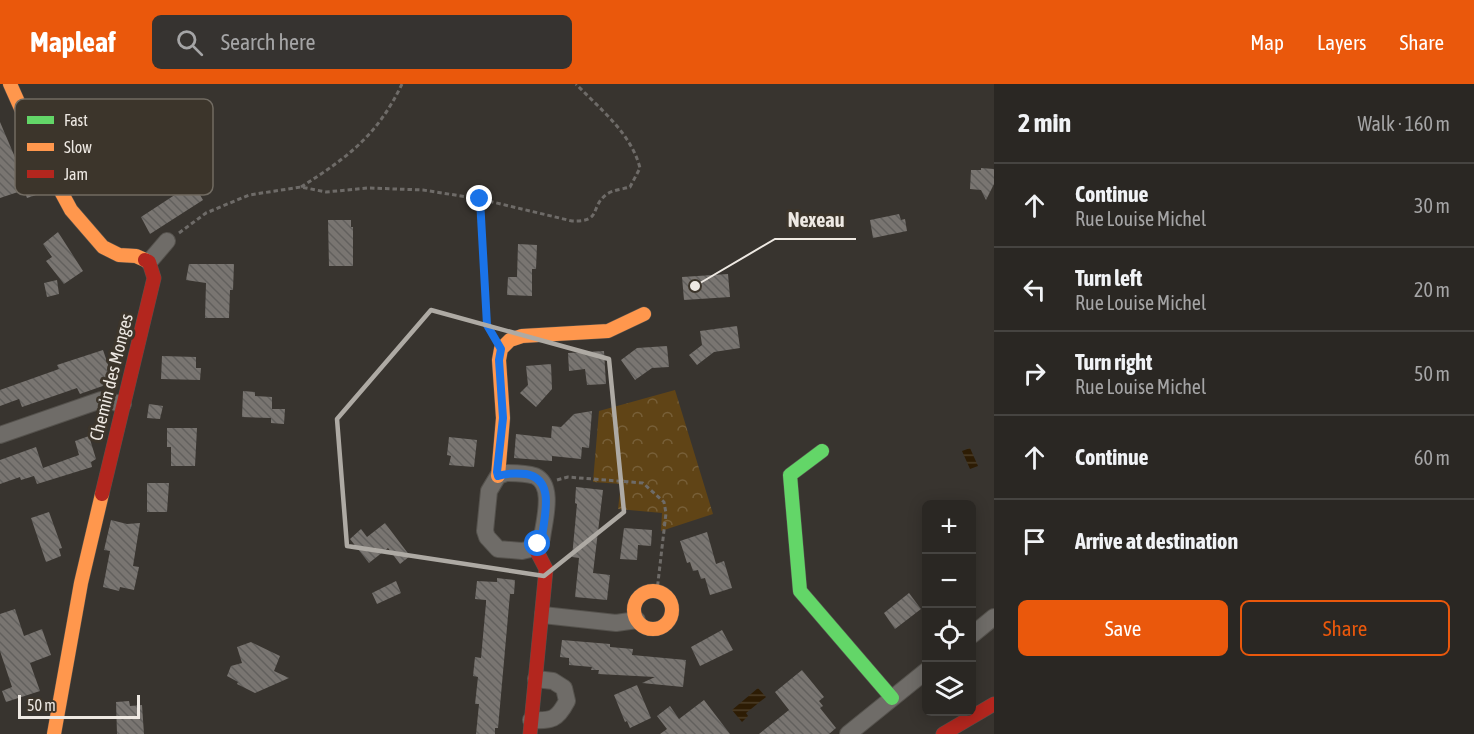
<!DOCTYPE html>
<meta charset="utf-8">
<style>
:root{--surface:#2a2723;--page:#363330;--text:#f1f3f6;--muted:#a5a5a6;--line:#464441;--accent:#ea580c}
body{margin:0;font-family:"Asap Condensed",sans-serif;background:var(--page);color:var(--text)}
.controls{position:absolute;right:18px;bottom:18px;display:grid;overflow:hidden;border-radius:9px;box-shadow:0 3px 15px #0003}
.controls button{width:54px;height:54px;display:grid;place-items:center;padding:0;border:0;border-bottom:2px solid var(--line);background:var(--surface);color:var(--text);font:30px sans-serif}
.scale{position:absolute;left:18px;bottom:15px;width:122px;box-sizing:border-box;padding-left:6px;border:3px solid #eee9e3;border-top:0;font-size:16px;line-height:21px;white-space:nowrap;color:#eee9e3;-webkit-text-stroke:4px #3c352b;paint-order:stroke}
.stop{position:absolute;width:18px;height:18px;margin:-14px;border:4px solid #1a73e8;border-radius:50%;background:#fff}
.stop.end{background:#1a73e8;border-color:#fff;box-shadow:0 2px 6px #0008}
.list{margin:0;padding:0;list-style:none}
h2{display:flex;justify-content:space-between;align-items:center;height:78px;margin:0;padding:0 24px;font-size:26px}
h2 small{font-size:20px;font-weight:400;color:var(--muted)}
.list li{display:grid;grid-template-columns:39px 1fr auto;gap:18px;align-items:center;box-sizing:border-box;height:84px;padding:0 24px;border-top:2px solid var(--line)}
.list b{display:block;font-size:22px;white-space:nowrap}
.list p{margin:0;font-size:20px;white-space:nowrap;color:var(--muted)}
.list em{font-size:20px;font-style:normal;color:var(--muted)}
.actions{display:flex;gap:12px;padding:18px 24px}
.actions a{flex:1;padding:14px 0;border:2px solid var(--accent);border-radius:9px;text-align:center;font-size:21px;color:var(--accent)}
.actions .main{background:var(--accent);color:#fff}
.icon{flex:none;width:33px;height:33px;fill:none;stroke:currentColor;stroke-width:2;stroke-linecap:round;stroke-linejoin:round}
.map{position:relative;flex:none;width:994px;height:650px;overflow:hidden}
header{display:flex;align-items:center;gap:36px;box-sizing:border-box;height:84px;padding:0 30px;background:var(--accent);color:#fff}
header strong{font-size:28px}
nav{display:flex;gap:33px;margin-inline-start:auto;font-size:21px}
.search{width:420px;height:54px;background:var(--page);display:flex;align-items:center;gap:15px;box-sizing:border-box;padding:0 21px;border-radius:9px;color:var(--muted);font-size:22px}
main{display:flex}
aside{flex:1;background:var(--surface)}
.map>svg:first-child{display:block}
</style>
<header>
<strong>Mapleaf</strong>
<div class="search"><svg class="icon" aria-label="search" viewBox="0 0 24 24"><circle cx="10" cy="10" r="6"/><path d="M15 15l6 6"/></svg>Search here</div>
<nav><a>Map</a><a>Layers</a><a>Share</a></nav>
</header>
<main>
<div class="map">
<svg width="994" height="650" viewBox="0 0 994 650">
<defs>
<pattern id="park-crowns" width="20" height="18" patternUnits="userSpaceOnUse" patternTransform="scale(1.5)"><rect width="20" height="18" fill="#604416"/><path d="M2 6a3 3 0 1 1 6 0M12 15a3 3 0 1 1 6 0" fill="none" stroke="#775f38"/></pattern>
<pattern id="water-rules" width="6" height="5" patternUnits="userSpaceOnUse" patternTransform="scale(1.5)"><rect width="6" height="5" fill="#2d1c04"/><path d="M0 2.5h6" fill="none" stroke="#4c3d28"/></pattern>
<pattern id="building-back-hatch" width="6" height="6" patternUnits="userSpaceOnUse" patternTransform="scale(1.5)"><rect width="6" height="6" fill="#797571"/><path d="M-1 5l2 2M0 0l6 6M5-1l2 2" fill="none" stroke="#62605d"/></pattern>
</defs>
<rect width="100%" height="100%" fill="#38342f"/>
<!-- park -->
<path fill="url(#park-crowns)" d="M 675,306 L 713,430 L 661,447 L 662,429 L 618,425 L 621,400 L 593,398 L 599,327 Z"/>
<!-- water -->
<path fill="url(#water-rules)" d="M 970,364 L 978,382 L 970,385 L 962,367 Z
M 758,604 L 766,613 L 746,629 L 748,632 L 742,638 L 732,626 Z"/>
<!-- building -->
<path fill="url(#building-back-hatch)" d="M 0,38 L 17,78 L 28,74 L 45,108 L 27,114 L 24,106 L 0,114 Z
M 981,84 L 994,85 L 994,100 L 986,116 L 981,106 L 970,105 L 971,86 L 981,86 Z
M 193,99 L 203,116 L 150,150 L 141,133 Z
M 899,130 L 901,136 L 905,135 L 907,147 L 873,154 L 870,136 Z
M 328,136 L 351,136 L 351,143 L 353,143 L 353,182 L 329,182 Z
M 58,148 L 83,187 L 64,200 L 46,177 L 52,173 L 43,160 Z
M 518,160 L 537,161 L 536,185 L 532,185 L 532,212 L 507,211 L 508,193 L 517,193 Z
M 189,180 L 234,180 L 233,206 L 230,206 L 229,234 L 205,234 L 206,199 L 186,196 Z
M 728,190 L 730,213 L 684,216 L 682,193 Z
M 57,196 L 59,210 L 47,213 L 44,199 Z
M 737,242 L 740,264 L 714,268 L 697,281 L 689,271 L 702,261 L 700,247 Z
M 667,262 L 669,283 L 652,284 L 635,296 L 621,276 L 637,264 Z
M 103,266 L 114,298 L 80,310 L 77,304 L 22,323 L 19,315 L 0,322 L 0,306 L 59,285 L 57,281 Z
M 604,267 L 606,300 L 587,301 L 585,285 L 569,287 L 568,269 Z
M 162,272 L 196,273 L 196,284 L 201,284 L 200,296 L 161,295 Z
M 551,280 L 552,305 L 536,323 L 520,309 L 528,301 L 526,282 Z
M 243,307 L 255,308 L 255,312 L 272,313 L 272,325 L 285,325 L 284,340 L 271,339 L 271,334 L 242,333 Z
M 149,320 L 163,322 L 160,335 L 147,334 Z
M 592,327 L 589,364 L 582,363 L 581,375 L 552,372 L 552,377 L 514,374 L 516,350 L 551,354 L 552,342 L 561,343 L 574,330 Z
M 167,344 L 197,344 L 195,382 L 171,382 L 171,363 L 167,363 Z
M 89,352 L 96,375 L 91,378 L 92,383 L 37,400 L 34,392 L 21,396 L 20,393 L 0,400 L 0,376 L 36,363 L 43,384 L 79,371 L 75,357 Z
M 449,353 L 477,356 L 474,383 L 449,381 L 451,372 L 447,371 Z
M 147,399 L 169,399 L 167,428 L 147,428 Z
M 576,403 L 603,406 L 593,489 L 610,491 L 607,516 L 575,513 L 579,474 L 572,473 L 577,420 L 575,419 Z
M 49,428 L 62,464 L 59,465 L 61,472 L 46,478 L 31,434 Z
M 111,436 L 127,440 L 140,439 L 133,482 L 139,483 L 134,506 L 120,503 L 119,507 L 103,503 L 110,467 L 104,466 Z
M 385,439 L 410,472 L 400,480 L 388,464 L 369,479 L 350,455 L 361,445 L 367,453 Z
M 624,444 L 652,446 L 651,462 L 638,461 L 637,476 L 620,475 Z
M 707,448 L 716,480 L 724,477 L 732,504 L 710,511 L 705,494 L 701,495 L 698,486 L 693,487 L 690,478 L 687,479 L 680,457 Z
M 497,494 L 515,496 L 514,510 L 510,510 L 498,644 L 495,644 L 495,650 L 476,650 L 479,620 L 475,620 L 478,593 L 473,592 L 475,573 L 481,574 L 486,519 L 486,516 L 475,515 L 477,497 L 497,498 Z
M 396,497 L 401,509 L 377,520 L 372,509 Z
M 909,509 L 921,525 L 895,545 L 884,529 Z
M 15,525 L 24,552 L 42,545 L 51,571 L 30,579 L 40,607 L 6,618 L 2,607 L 12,603 L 0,567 L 0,530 Z
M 722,546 L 733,566 L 700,582 L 691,563 Z
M 562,556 L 610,560 L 610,563 L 633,565 L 632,571 L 686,576 L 683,603 L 642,599 L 655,593 L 598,590 L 599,586 L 591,586 L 592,583 L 569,581 L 569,574 L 560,573 Z
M 251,558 L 280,572 L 274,587 L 289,594 L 255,609 L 237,600 L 238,598 L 227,592 L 231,582 L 242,579 L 237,563 Z
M 802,586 L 824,613 L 819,617 L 823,622 L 820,624 L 836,644 L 829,650 L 759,650 L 789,626 L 775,608 Z
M 637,601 L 651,634 L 630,644 L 627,637 L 625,638 L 614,611 Z
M 704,616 L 730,650 L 660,650 L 667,645 L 657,632 L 670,622 L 679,635 Z
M 129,617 L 130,622 L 142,621 L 144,650 L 117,650 L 116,618 Z"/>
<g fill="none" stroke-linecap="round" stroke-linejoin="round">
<defs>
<path id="street" d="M 149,178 L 167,157
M 0,351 L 101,316 L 123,320
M 506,389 C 515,389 526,389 535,392 C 555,401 544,437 542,454 L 535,464 L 522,467 L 498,465 L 487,453 L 485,447 L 489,407 L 498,392 Z
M 543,531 L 616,539 L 637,536
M 972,551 L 994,533
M 531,636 C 552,637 557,636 567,617 L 564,604 L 553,597 L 536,595
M 848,650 L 926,587"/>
<path id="fast" d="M 822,367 L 790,391 L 800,507 L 892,614"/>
<path id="slow" d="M 10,0 L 44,76 L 71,126 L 103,163 L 119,171 L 136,172 L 145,176
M 498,392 L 503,334 L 499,276 L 501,265 L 510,256 L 522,252 L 608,247 L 644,230
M634 526a19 19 0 1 1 38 0a19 19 0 1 1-38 0Z
M 54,650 L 81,499 L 102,410"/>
<path id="jam" d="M 102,410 L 154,194 L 149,178 L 145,176
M 530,650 L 546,485 L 535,464
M 943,650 L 994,620"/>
</defs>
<!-- street casing -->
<use href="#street" stroke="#55524d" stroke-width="18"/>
<!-- fast casing -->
<use href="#fast" stroke="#55524d" stroke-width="15"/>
<!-- slow casing -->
<use href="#slow" stroke="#55524d" stroke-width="15"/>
<!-- jam casing -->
<use href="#jam" stroke="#55524d" stroke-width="15"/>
<!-- path -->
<path stroke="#6e6b68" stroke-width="3" stroke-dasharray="4.5 3" stroke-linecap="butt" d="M 301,103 C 348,73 377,52 402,0
M 480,115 L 487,241 L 491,248
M 179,149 L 206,129 L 249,111 L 301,103 L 326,108 L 368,104 L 423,106 L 480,115 L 572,137 C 603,138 589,123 607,110 C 613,106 623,105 630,103 L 640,84 C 631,49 600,25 576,0
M 557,396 L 568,393 L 643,399 L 664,418 L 666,429 L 657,507"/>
<!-- street -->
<use href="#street" stroke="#6f6c68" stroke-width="16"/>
<!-- fast -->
<use href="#fast" stroke="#63d668" stroke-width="14"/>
<!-- slow -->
<use href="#slow" stroke="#ff974d" stroke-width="14"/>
<!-- jam -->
<use href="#jam" stroke="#b3261e" stroke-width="14"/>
</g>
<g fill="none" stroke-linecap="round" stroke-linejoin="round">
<!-- route -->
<path stroke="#1a73e8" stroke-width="8" d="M 480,115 L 487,241 L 501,265 L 499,276 L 503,334 L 497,388 L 498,392 C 507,389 517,389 526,390 C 556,396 544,432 542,454 L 538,460"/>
</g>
<!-- marked area -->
<path fill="none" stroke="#aeaaa4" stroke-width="4.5" stroke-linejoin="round" d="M 431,226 L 609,275 L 624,428 L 544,492 L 347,462 L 337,335 Z"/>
<g text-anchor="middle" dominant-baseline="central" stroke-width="6" stroke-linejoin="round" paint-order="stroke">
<!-- street labels -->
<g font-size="18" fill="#eee9e3" stroke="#3c352b">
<text transform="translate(111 293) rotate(-76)">Chemin des Monges</text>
</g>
</g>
<!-- legend -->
<rect x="15" y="15" width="198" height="96" rx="9" fill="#3c352b" stroke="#716b62" stroke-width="1.5"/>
<rect x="27" y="32" width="27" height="8" fill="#63d668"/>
<rect x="27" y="59" width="27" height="8" fill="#ff974d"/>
<rect x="27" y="86" width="27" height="8" fill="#b3261e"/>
<g font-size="16" fill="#eee9e3">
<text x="64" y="42">Fast</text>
<text x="64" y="69">Slow</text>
<text x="64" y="96">Jam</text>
</g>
<!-- callouts -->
<path fill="none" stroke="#eee9e3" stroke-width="2" d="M695 202L775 155H856"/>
<circle fill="#eee9e3" stroke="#3c352b" stroke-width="2" cx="695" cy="202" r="6"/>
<g font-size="20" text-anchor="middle" font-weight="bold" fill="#eee9e3" stroke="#3c352b" stroke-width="6" stroke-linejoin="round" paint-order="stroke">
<text x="816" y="143">Nexeau</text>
</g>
</svg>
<div class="controls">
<button>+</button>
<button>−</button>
<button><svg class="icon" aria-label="locate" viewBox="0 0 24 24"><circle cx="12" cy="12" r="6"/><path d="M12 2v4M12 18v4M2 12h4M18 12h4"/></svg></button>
<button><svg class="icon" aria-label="layers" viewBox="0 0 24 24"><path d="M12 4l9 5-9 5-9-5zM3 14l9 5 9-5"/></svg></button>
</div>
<div class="scale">50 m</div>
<div class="stop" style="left:538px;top:460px"></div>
<div class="stop end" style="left:480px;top:115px"></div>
</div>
<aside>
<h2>2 min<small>Walk · 160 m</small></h2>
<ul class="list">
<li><svg class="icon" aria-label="ahead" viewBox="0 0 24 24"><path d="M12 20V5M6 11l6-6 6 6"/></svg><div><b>Continue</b><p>Rue Louise Michel</p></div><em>30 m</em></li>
<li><svg class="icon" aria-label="left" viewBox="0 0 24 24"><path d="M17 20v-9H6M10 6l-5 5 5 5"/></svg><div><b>Turn left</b><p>Rue Louise Michel</p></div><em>20 m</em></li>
<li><svg class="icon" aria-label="right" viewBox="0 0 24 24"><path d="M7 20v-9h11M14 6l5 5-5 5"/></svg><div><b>Turn right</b><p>Rue Louise Michel</p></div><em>50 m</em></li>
<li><svg class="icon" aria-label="ahead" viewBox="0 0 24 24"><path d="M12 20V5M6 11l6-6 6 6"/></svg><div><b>Continue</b></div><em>60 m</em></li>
<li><svg class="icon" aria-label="arrive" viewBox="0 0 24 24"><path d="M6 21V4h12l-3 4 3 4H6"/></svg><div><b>Arrive at destination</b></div></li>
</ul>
<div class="actions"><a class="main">Save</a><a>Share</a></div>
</aside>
</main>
